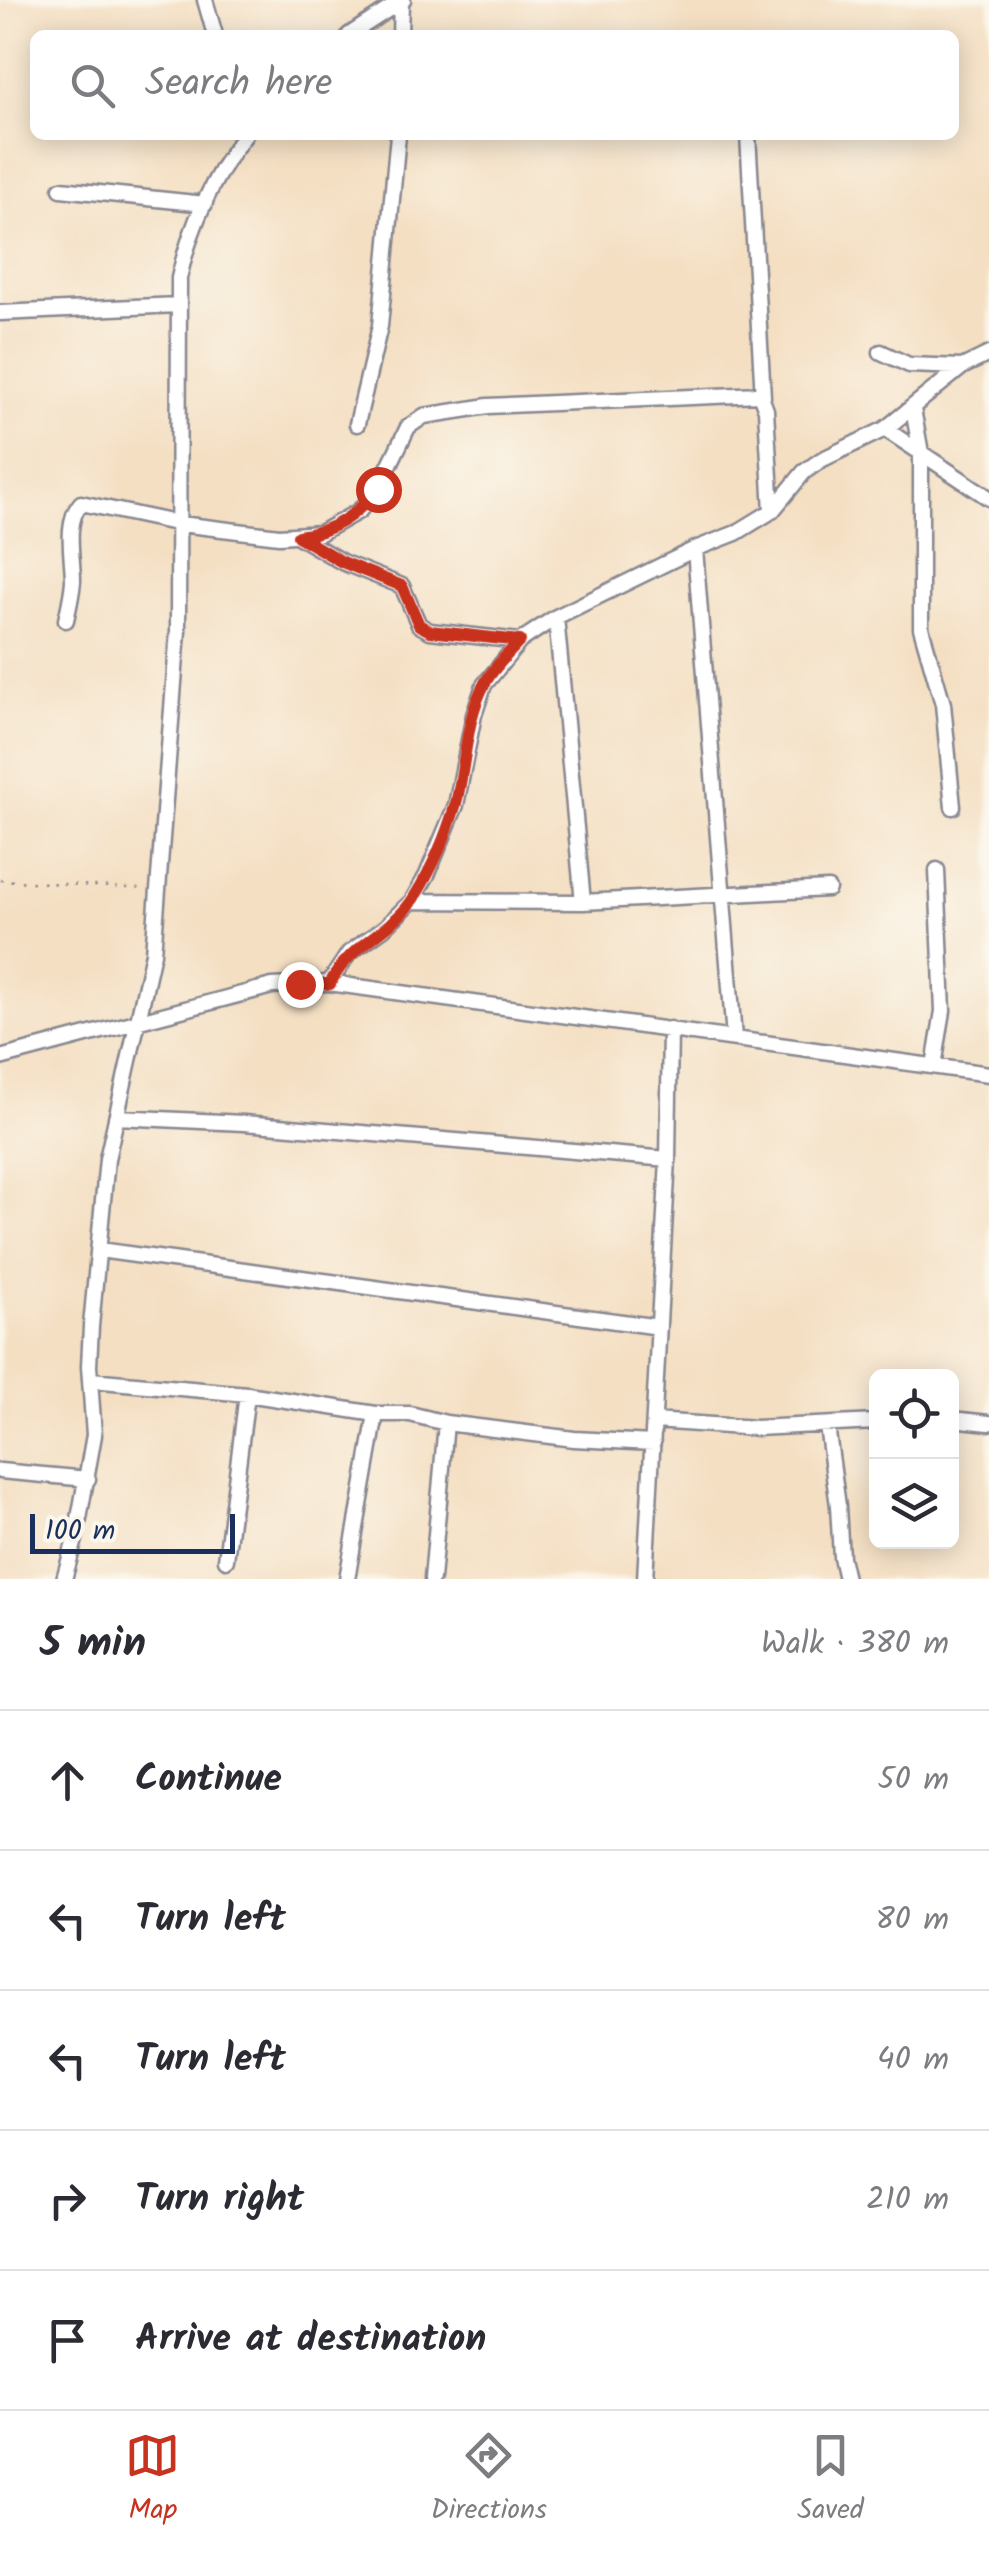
<!DOCTYPE html>
<meta charset="utf-8">
<style>
:root{--surface:#fff;--page:#f7f7f7;--text:#2b2b33;--muted:#7c7c81;--line:#e1e1e2;--accent:#c8321e}
body{margin:0;font-family:Kalam,sans-serif;background:var(--page);color:var(--text)}
.controls{position:absolute;right:30px;bottom:30px;display:grid;overflow:hidden;border-radius:15px;box-shadow:0 5px 25px #0003}
.controls button{width:90px;height:90px;display:grid;place-items:center;padding:0;border:0;border-bottom:2px solid var(--line);background:var(--surface);color:var(--text);font:50px sans-serif}
.scale{position:absolute;left:30px;bottom:25px;width:205px;box-sizing:border-box;padding-left:10px;border:5px solid #1b2f5e;border-top:0;font-size:28px;line-height:35px;white-space:nowrap;color:#1b2f5e;-webkit-text-stroke:8px #fbf7ec;paint-order:stroke}
.stop{position:absolute;width:30px;height:30px;margin:-22px;border:8px solid #c8321e;border-radius:50%;background:#fff}
.stop.end{background:#c8321e;border-color:#fff;box-shadow:0 2px 10px #0008}
.list{margin:0;padding:0;list-style:none}
h2{display:flex;justify-content:space-between;align-items:center;height:130px;margin:0;padding:0 40px;font-size:42px}
h2 small{font-size:32px;font-weight:400;color:var(--muted)}
.list li{display:grid;grid-template-columns:65px 1fr auto;gap:30px;align-items:center;box-sizing:border-box;height:140px;padding:0 40px;border-top:2px solid var(--line)}
.list b{display:block;font-size:38px;white-space:nowrap}
.list em{font-size:32px;font-style:normal;color:var(--muted)}
.icon{flex:none;width:55px;height:55px;fill:none;stroke:currentColor;stroke-width:2;stroke-linecap:round;stroke-linejoin:round}
.map{position:relative;flex:none;width:989px;height:1579px;overflow:hidden}
.search{position:absolute;background:var(--surface);box-shadow:0 5px 25px #0003;left:30px;right:30px;top:30px;height:110px;display:flex;align-items:center;gap:25px;box-sizing:border-box;padding:0 35px;border-radius:15px;color:var(--muted);font-size:38px}
.sheet{height:830px;background:var(--surface)}
nav{display:flex;justify-content:space-around;align-items:center;box-sizing:border-box;height:140px;border-top:2px solid var(--line);background:var(--surface);font-size:28px;color:var(--muted)}
nav a{display:grid;justify-items:center;gap:5px}
nav .on{color:var(--accent)}
.map>svg:first-child{display:block}
</style>
<div class="map">
<svg width="989" height="1579" viewBox="0 0 989 1579">
<rect width="100%" height="100%" fill="#fbf7ec"/>
<filter id="ink" filterUnits="userSpaceOnUse"><feTurbulence type="fractalNoise" baseFrequency=".01" numOctaves="2"/><feDisplacementMap in="SourceGraphic" scale="20" xChannelSelector="R" yChannelSelector="G"/><feConvolveMatrix kernelMatrix="1 2 1 2 8 2 1 2 1" color-interpolation-filters="sRGB"/></filter>
<filter id="wash" filterUnits="userSpaceOnUse"><feTurbulence type="fractalNoise" baseFrequency=".0048" numOctaves="4" result="noise"/><feDisplacementMap in="SourceGraphic" scale="40" xChannelSelector="R" yChannelSelector="G"/><feGaussianBlur stdDeviation="2.25" result="paint"/><feColorMatrix in="noise" values="0 0 0 0 0 0 0 0 0 0 0 0 0 0 0 0 0 1.4 0 .05"/><feComposite in="paint" operator="in"/></filter>
<g filter="url(#wash)">
<rect width="100%" height="100%" fill="#f4dfc3"/>
</g>
<g filter="url(#ink)">
<g fill="none" stroke-linecap="round" stroke-linejoin="round">
<defs>
<path id="minor" d="M 205,0 L 215,35
M 349,35 L 403,0
M 400,35 L 401,2
M 748,135 L 763,397
M 61,189 L 205,204
M 0,313 L 178,305
M 881,352 L 909,365 L 962,367
M 913,409 L 921,453 L 921,628 L 943,704 L 953,807
M 357,424 L 380,326 L 398,135
M 885,429 L 989,498
M 298,536 L 342,562 L 402,586 L 419,625 L 430,631 L 520,641
M 695,549 L 734,1038
M 556,617 L 583,902
M 66,620 C 69,607 72,594 73,581 C 73,557 64,522 81,503 L 180,524 L 279,536 L 320,533 L 359,511 L 378,489 L 408,427 L 424,416 L 488,406 L 760,394 L 766,410 L 772,511
M 412,901 L 583,902 L 828,889
M 329,983 L 349,953 L 384,928 L 412,901 L 427,875 L 456,805 L 474,715 L 484,685 L 520,641 L 556,617 L 695,549 L 736,533 L 772,511 L 804,472 L 821,460 L 885,429 L 962,367 L 989,354
M 0,1058 L 272,986 L 329,983 L 989,1074
M 934,1066 L 943,1011 L 937,870
M 116,1117 L 244,1123 L 668,1159
M 99,1250 L 659,1327
M 91,1380 L 247,1394 L 376,1414 L 410,1414 L 446,1423 L 574,1439 L 653,1443
M 952,1419 L 989,1423
M 654,1421 L 756,1428 L 876,1422
M 827,1426 L 838,1506 L 841,1557 L 846,1579
M 0,1471 L 88,1479
M 226,1560 L 247,1394
M 64,1579 L 76,1536 L 94,1435 L 89,1366 L 91,1326 L 107,1159 L 153,953 L 156,916 L 178,631 L 179,278 C 190,228 213,175 245,135
M 347,1579 L 376,1414
M 432,1579 L 446,1423
M 645,1579 L 668,1159 L 670,1029"/>
</defs>
<!-- minor casing -->
<use href="#minor" stroke="#888790" stroke-width="19"/>
<!-- path -->
<path stroke="#888790" stroke-width="2.5" stroke-dasharray="2.5 8" stroke-linecap="butt" d="M 0,880 L 143,889"/>
<!-- minor -->
<use href="#minor" stroke="#fff" stroke-width="14"/>
</g>
</g>
<g fill="none" stroke-linecap="round" stroke-linejoin="round" filter="url(#ink)">
<!-- route -->
<path stroke="#c8321e" stroke-width="12" d="M 300,984 L 330,984 C 350,942 393,933 415,896 C 432,869 447,834 456,803 C 466,765 465,719 485,683 C 494,667 508,654 520,641 L 430,631 L 419,625 L 402,586 L 342,562 L 298,536 C 333,532 355,516 378,489"/>
</g>
</svg>
<div class="controls">
<button><svg class="icon" aria-label="locate" viewBox="0 0 24 24"><circle cx="12" cy="12" r="6"/><path d="M12 2v4M12 18v4M2 12h4M18 12h4"/></svg></button>
<button><svg class="icon" aria-label="layers" viewBox="0 0 24 24"><path d="M12 4l9 5-9 5-9-5zM3 14l9 5 9-5"/></svg></button>
</div>
<div class="scale">100 m</div>
<div class="stop" style="left:378px;top:489px"></div>
<div class="stop end" style="left:300px;top:984px"></div>
<div class="search"><svg class="icon" aria-label="search" viewBox="0 0 24 24"><circle cx="10" cy="10" r="6"/><path d="M15 15l6 6"/></svg>Search here</div>
</div>
<section class="sheet">
<h2>5 min<small>Walk · 380 m</small></h2>
<ul class="list">
<li><svg class="icon" aria-label="ahead" viewBox="0 0 24 24"><path d="M12 20V5M6 11l6-6 6 6"/></svg><div><b>Continue</b></div><em>50 m</em></li>
<li><svg class="icon" aria-label="left" viewBox="0 0 24 24"><path d="M17 20v-9H6M10 6l-5 5 5 5"/></svg><div><b>Turn left</b></div><em>80 m</em></li>
<li><svg class="icon" aria-label="left" viewBox="0 0 24 24"><path d="M17 20v-9H6M10 6l-5 5 5 5"/></svg><div><b>Turn left</b></div><em>40 m</em></li>
<li><svg class="icon" aria-label="right" viewBox="0 0 24 24"><path d="M7 20v-9h11M14 6l5 5-5 5"/></svg><div><b>Turn right</b></div><em>210 m</em></li>
<li><svg class="icon" aria-label="arrive" viewBox="0 0 24 24"><path d="M6 21V4h12l-3 4 3 4H6"/></svg><div><b>Arrive at destination</b></div></li>
</ul>
</section>
<nav>
<a class="on"><svg class="icon" aria-label="map" viewBox="0 0 24 24"><path d="M3 6l6-2 6 2 6-2v14l-6 2-6-2-6 2zM9 4v14M15 6v14"/></svg>Map</a>
<a><svg class="icon" aria-label="directions" viewBox="0 0 24 24"><path d="M12 3l9 9-9 9-9-9zM9 14v-3h6M13 9l2 2-2 2"/></svg>Directions</a>
<a><svg class="icon" aria-label="saved" viewBox="0 0 24 24"><path d="M7 4h10v16l-5-4-5 4z"/></svg>Saved</a>
</nav>
